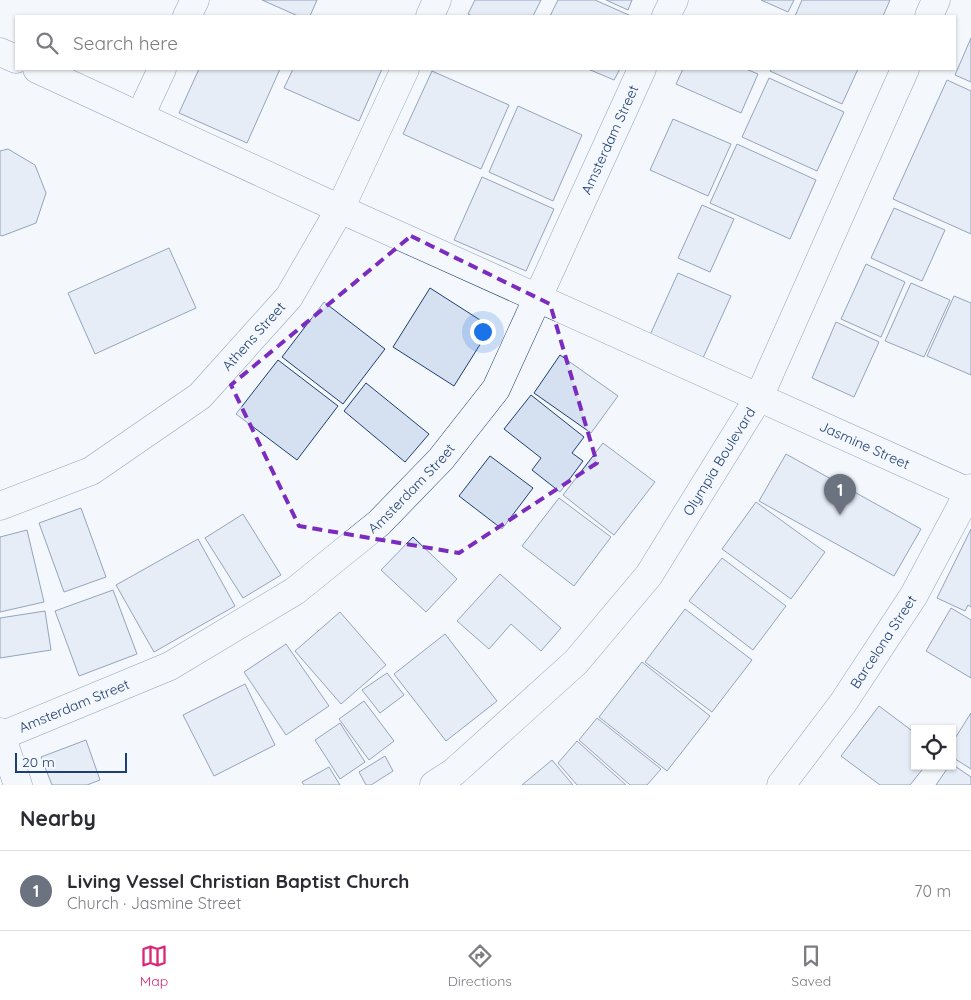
<!DOCTYPE html>
<meta charset="utf-8">
<style>
:root{--surface:#fff;--page:#f7f7f7;--text:#2b2b33;--muted:#7c7c81;--line:#e1e1e2;--accent:#db2777}
body{margin:0;font-family:Quicksand,sans-serif;background:var(--page);color:var(--text)}
.controls{position:absolute;right:15px;bottom:15px;display:grid;overflow:hidden;border-radius:0px;box-shadow:0 1px 4px #0004}
.controls button{width:45px;height:45px;display:grid;place-items:center;padding:0;border:0;border-bottom:1px solid var(--line);background:var(--surface);color:var(--text);font:25px sans-serif}
.scale{position:absolute;left:15px;bottom:12px;width:112px;box-sizing:border-box;padding-left:5px;border:2px solid #1d3f73;border-top:0;font-size:14px;line-height:18px;white-space:nowrap;color:#1d3f73;-webkit-text-stroke:4px #f4f7fb;paint-order:stroke}
.you{position:absolute;left:482px;top:331px;width:18px;height:18px;margin:-12px;border:4px solid #fff;border-radius:50%;background:#1a73e8;box-shadow:0 0 0 8px #1a73e833}
.badge{display:grid;place-items:center;width:32px;height:32px;border-radius:50%;background:var(--accent);color:#fff;font-size:16px;font-weight:700}
.pin{position:absolute;translate:-50% -41px;filter:drop-shadow(0 1px 2px #0008)}
.pin::after{content:'';position:absolute;top:26px;width:18px;height:15px;background:inherit;clip-path:polygon(0 0,100% 0,50% 100%)}
.list{margin:0;padding:0;list-style:none}
h2{display:flex;justify-content:space-between;align-items:center;height:65px;margin:0;padding:0 20px;font-size:21px}
h2 small{font-size:16px;font-weight:400;color:var(--muted)}
.list li{display:grid;grid-template-columns:32px 1fr auto;gap:15px;align-items:center;box-sizing:border-box;height:80px;padding:0 20px;border-top:1px solid var(--line)}
.list b{display:block;font-size:19px;white-space:nowrap}
.list p{margin:0;font-size:16px;white-space:nowrap;color:var(--muted)}
.list em{font-size:16px;font-style:normal;color:var(--muted)}
.icon{flex:none;width:28px;height:28px;fill:none;stroke:currentColor;stroke-width:2;stroke-linecap:round;stroke-linejoin:round}
.map{position:relative;flex:none;width:971px;height:785px;overflow:hidden}
.search{position:absolute;background:var(--surface);box-shadow:0 1px 4px #0004;left:15px;right:15px;top:15px;height:55px;display:flex;align-items:center;gap:12px;box-sizing:border-box;padding:0 18px;border-radius:0px;color:var(--muted);font-size:19px}
.sheet{height:145px;background:var(--surface)}
nav{display:flex;justify-content:space-around;align-items:center;box-sizing:border-box;height:70px;border-top:1px solid var(--line);background:var(--surface);font-size:14px;color:var(--muted)}
nav a{display:grid;justify-items:center;gap:2px}
nav .on{color:var(--accent)}
.map>svg:first-child{display:block}
</style>
<div class="map">
<svg width="971" height="785" viewBox="0 0 971 785">
<rect width="100%" height="100%" fill="#f4f7fb"/>
<!-- building -->
<path fill="#d5e0f0" stroke="#1d3f73" d="M 262,0 L 317,0 L 310,16 L 298,16 Z
M 475,0 L 541,0 L 533,16 L 472,16 L 468,14 Z
M 558,0 L 595,0 L 631,16 L 550,16 Z
M 606,0 L 632,0 L 628,10 Z
M 761,0 L 794,0 L 788,12 Z
M 802,0 L 890,0 L 883,16 L 795,16 Z
M 971,38 L 971,82 L 955,75 Z
M 199,69 L 280,69 L 247,143 L 179,113 Z
M 293,69 L 382,69 L 359,121 L 284,88 Z
M 588,69 L 620,69 L 614,80 Z
M 683,69 L 746,69 L 758,74 L 741,113 L 676,84 Z
M 771,69 L 858,69 L 842,104 L 770,71 Z
M 432,71 L 509,105 L 481,169 L 403,134 Z
M 769,78 L 844,112 L 817,171 L 742,137 Z
M 947,80 L 971,91 L 971,234 L 893,199 Z
M 518,106 L 582,135 L 553,201 L 489,172 Z
M 673,119 L 731,144 L 708,196 L 650,170 Z
M 737,144 L 816,180 L 790,239 L 710,203 Z
M 8,149 L 35,165 L 46,193 L 36,223 L 2,236 L 0,235 L 0,151 Z
M 482,177 L 554,209 L 526,271 L 454,240 Z
M 702,205 L 734,219 L 710,272 L 678,258 Z
M 894,208 L 945,230 L 922,281 L 871,258 Z
M 169,248 L 196,308 L 95,354 L 68,293 Z
M 866,264 L 905,282 L 881,337 L 841,319 Z
M 678,273 L 731,296 L 703,358 L 650,335 Z
M 911,283 L 950,300 L 924,357 L 885,341 Z
M 430,288 L 491,327 L 454,386 L 393,347 Z
M 954,296 L 971,303 L 971,375 L 927,356 Z
M 324,302 L 385,349 L 343,404 L 282,357 Z
M 836,322 L 879,342 L 854,397 L 812,378 Z
M 560,355 L 618,396 L 591,433 L 534,393 Z
M 278,360 L 338,406 L 297,460 L 236,414 Z
M 366,383 L 429,434 L 405,462 L 344,411 Z
M 531,395 L 584,437 L 572,453 L 583,461 L 560,492 L 532,470 L 541,458 L 504,429 Z
M 603,443 L 655,482 L 614,535 L 563,495 Z
M 786,454 L 921,529 L 894,576 L 759,501 Z
M 490,456 L 533,488 L 502,529 L 459,496 Z
M 559,498 L 611,537 L 574,586 L 522,546 Z
M 756,502 L 825,552 L 791,599 L 722,549 Z
M 81,508 L 106,577 L 64,592 L 39,523 Z
M 243,514 L 281,575 L 243,598 L 205,538 Z
M 971,529 L 971,607 L 968,605 L 965,611 L 937,598 Z
M 27,530 L 44,602 L 0,612 L 0,537 Z
M 413,537 L 457,579 L 426,612 L 381,570 Z
M 198,539 L 235,606 L 154,652 L 116,585 Z
M 722,558 L 786,606 L 753,650 L 689,601 Z
M 500,574 L 561,628 L 541,651 L 511,624 L 489,649 L 457,621 Z
M 113,590 L 137,654 L 79,676 L 55,611 Z
M 951,608 L 971,620 L 971,678 L 926,651 Z
M 685,609 L 752,660 L 712,712 L 645,662 Z
M 45,611 L 51,650 L 0,658 L 0,618 Z
M 340,612 L 386,665 L 341,704 L 295,651 Z
M 445,634 L 497,701 L 446,741 L 394,674 Z
M 286,644 L 329,706 L 286,735 L 244,672 Z
M 642,662 L 710,716 L 667,771 L 599,717 Z
M 387,673 L 404,695 L 380,713 L 362,690 Z
M 245,684 L 275,745 L 214,776 L 183,715 Z
M 364,701 L 394,741 L 369,760 L 339,719 Z
M 879,706 L 915,733 L 915,766 L 925,766 L 910,785 L 880,785 L 841,756 Z
M 971,713 L 971,769 L 952,757 L 952,743 Z
M 597,718 L 661,769 L 647,785 L 630,785 L 579,740 Z
M 340,723 L 365,762 L 340,779 L 315,740 Z
M 86,740 L 100,780 L 87,785 L 52,785 L 41,757 Z
M 577,741 L 626,785 L 577,785 L 558,763 Z
M 385,756 L 393,771 L 371,785 L 366,785 L 359,772 Z
M 552,760 L 573,785 L 522,785 Z
M 952,764 L 971,777 L 971,785 L 936,785 L 949,766 L 952,766 Z
M 329,767 L 340,785 L 304,785 L 302,782 Z"/>
<g fill="none" stroke-linecap="round" stroke-linejoin="round">
<defs>
<g id="street">
<path d="M 187,16 L 195,0"/>
<path d="M 430,16 L 437,0"/>
<path d="M 666,16 L 674,0"/>
<path d="M 0,52 L 16,59"/>
<path id="s1" d="M 37,69 L 340,209 L 971,493"/>
<path d="M 140,116 L 162,69"/>
<path id="s2" d="M 0,506 L 91,471 L 200,396 L 289,297 L 340,209 L 405,69"/>
<path d="M 0,732 L 18,785"/>
<path id="s3" d="M 1,736 L 170,666 L 295,591 L 379,523 L 441,459 L 496,389 L 642,69"/>
<path id="s4" d="M 781,785 L 843,703 L 914,595 L 971,488"/>
</g>
<g id="secondary">
<path d="M 929,16 L 936,0"/>
<path id="s5" d="M 434,785 L 454,772 L 576,662 L 649,575 L 759,397 L 905,69"/>
</g>
</defs>
<!-- street casing -->
<use href="#street" stroke="#1d3f73" stroke-width="29"/>
<!-- secondary casing -->
<use href="#secondary" stroke="#1d3f73" stroke-width="29"/>
<!-- street -->
<use href="#street" stroke="#f4f7fb" stroke-width="28"/>
<!-- secondary -->
<use href="#secondary" stroke="#f4f7fb" stroke-width="28"/>
</g>
<!-- marked area -->
<path d="M0 0H971V785H0ZM 411,236 L 550,304 L 597,463 L 459,553 L 299,526 L 231,385 Z" fill="#f4f7fb" fill-opacity=".55" fill-rule="evenodd"/>
<path fill="none" stroke="#7b2cbf" stroke-width="4" stroke-dasharray="10 6" stroke-linejoin="round" d="M 411,236 L 550,304 L 597,463 L 459,553 L 299,526 L 231,385 Z"/>
<g text-anchor="middle" dominant-baseline="central" stroke-width="4" stroke-linejoin="round" paint-order="stroke">
<!-- street labels -->
<g font-size="14" fill="#1d3f73" stroke="#f4f7fb">
<text stroke="none"><textPath href="#s3" startOffset="889">Amsterdam Street</textPath></text>
<text stroke="none"><textPath href="#s2" startOffset="310">Athens Street</textPath></text>
<text stroke="none"><textPath href="#s1" startOffset="909">Jasmine Street</textPath></text>
<text stroke="none"><textPath href="#s5" startOffset="435">Olympia Boulevard</textPath></text>
<text stroke="none"><textPath href="#s3" startOffset="484">Amsterdam Street</textPath></text>
<text stroke="none"><textPath href="#s4" startOffset="176">Barcelona Street</textPath></text>
<text stroke="none"><textPath href="#s3" startOffset="79">Amsterdam Street</textPath></text>
</g>
</g>
</svg>
<div class="controls">
<button><svg class="icon" aria-label="locate" viewBox="0 0 24 24"><circle cx="12" cy="12" r="6"/><path d="M12 2v4M12 18v4M2 12h4M18 12h4"/></svg></button>
</div>
<div class="scale">20 m</div>
<div class="you"></div>
<div class="pin badge" style="left:840px;top:515px;background:#6b7280">1</div>
<div class="search"><svg class="icon" aria-label="search" viewBox="0 0 24 24"><circle cx="10" cy="10" r="6"/><path d="M15 15l6 6"/></svg>Search here</div>
</div>
<section class="sheet">
<h2>Nearby<small></small></h2>
<ul class="list">
<li><span class="badge" style="background:#6b7280">1</span><div><b>Living Vessel Christian Baptist Church</b><p>Church · Jasmine Street</p></div><em>70 m</em></li>
</ul>
</section>
<nav>
<a class="on"><svg class="icon" aria-label="map" viewBox="0 0 24 24"><path d="M3 6l6-2 6 2 6-2v14l-6 2-6-2-6 2zM9 4v14M15 6v14"/></svg>Map</a>
<a><svg class="icon" aria-label="directions" viewBox="0 0 24 24"><path d="M12 3l9 9-9 9-9-9zM9 14v-3h6M13 9l2 2-2 2"/></svg>Directions</a>
<a><svg class="icon" aria-label="saved" viewBox="0 0 24 24"><path d="M7 4h10v16l-5-4-5 4z"/></svg>Saved</a>
</nav>
